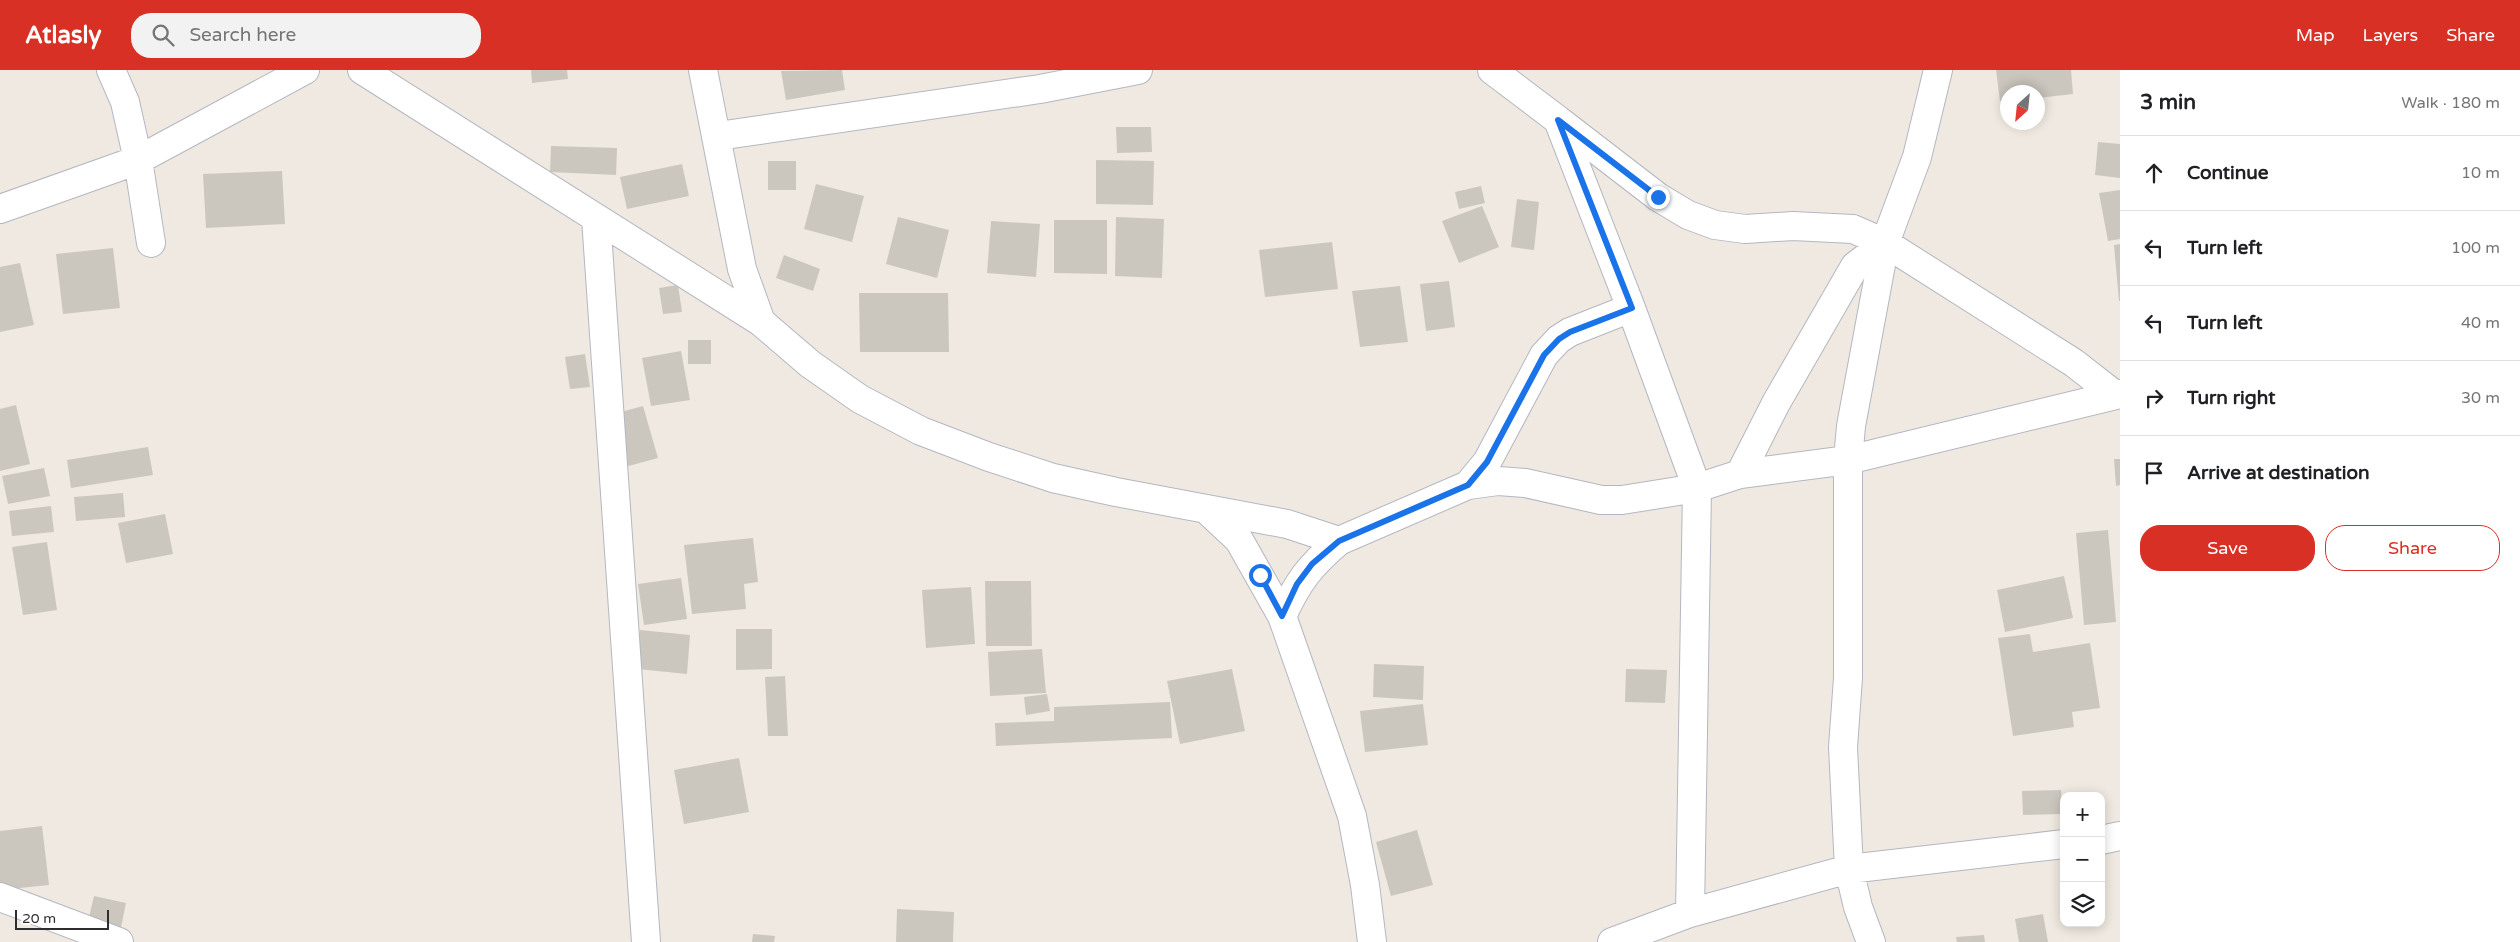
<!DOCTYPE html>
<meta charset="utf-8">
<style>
:root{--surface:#fff;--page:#f2f2f2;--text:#202124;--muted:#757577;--line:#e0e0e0;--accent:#d93025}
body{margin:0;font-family:"Varela Round",sans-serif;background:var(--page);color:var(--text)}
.controls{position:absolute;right:15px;bottom:15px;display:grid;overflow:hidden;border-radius:10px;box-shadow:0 2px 12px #0003}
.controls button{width:45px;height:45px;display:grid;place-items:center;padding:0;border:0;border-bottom:1px solid var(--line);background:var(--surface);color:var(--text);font:25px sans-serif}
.compass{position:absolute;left:2000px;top:15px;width:45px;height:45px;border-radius:50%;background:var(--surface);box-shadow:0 2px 12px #0003;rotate:207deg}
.scale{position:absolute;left:15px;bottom:12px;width:94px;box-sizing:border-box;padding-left:5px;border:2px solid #2e2e2e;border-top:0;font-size:14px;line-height:18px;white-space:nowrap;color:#2e2e2e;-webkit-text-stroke:4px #fff;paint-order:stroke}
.stop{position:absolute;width:15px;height:15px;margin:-11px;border:4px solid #1a73e8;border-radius:50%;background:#fff}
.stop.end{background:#1a73e8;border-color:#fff;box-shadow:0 1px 5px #0008}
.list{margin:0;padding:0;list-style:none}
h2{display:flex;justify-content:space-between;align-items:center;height:65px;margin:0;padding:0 20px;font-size:21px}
h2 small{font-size:16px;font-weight:400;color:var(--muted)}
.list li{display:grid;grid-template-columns:32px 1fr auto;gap:15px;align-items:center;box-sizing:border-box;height:75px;padding:0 20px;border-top:1px solid var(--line)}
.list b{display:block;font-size:19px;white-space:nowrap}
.list em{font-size:16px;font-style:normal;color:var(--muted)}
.actions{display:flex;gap:10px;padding:15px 20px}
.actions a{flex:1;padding:11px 0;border:1px solid var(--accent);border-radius:20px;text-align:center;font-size:18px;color:var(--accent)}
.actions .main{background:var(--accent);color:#fff}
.icon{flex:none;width:28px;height:28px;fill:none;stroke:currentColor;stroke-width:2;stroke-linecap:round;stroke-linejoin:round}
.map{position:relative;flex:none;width:2120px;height:872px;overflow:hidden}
header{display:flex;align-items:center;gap:30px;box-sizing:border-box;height:70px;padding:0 25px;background:var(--accent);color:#fff}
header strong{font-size:24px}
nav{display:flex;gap:28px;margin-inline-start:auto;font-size:18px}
.search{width:350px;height:45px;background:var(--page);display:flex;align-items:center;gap:12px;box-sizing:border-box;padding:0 18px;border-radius:20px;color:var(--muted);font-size:19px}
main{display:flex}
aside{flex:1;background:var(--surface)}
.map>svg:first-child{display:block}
</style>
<header>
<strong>Atlasly</strong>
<div class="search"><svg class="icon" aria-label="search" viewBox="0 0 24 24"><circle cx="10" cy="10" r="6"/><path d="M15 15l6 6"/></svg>Search here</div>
<nav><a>Map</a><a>Layers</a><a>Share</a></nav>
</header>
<main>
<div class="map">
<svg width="2120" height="872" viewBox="0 0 2120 872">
<rect width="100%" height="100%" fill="#efe9e1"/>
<!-- building -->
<path fill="#cbc7bf" d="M 531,0 L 567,0 L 568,9 L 532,13 Z
M 842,0 L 845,20 L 786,30 L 781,1 Z
M 1996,0 L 2071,0 L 2073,24 L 2038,28 L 2038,22 L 2008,22 L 2008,30 L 2000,31 Z
M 1116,57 L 1151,57 L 1152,82 L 1117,83 Z
M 2098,72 L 2120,74 L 2120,108 L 2095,105 Z
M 551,76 L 617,78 L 616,105 L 550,102 Z
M 1096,90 L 1154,91 L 1153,135 L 1096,134 Z
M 768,91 L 796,91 L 796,120 L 768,120 Z
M 682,94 L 689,126 L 627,139 L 620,107 Z
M 282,101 L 285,154 L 206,158 L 203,104 Z
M 816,114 L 864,126 L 852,172 L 804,159 Z
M 1481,116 L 1485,133 L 1459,139 L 1455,122 Z
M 2120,120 L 2120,169 L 2108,171 L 2099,123 Z
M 1517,129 L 1539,132 L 1534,180 L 1511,177 Z
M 1482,136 L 1499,177 L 1459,193 L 1442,151 Z
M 898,147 L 949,160 L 937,208 L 886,194 Z
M 1116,147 L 1164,149 L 1162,208 L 1115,206 Z
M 1054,150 L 1107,150 L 1107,204 L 1054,203 Z
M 991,151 L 1040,154 L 1036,207 L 987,203 Z
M 1332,172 L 1338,219 L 1265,227 L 1259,180 Z
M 2120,174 L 2120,231 L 2119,231 L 2114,175 Z
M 113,178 L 120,238 L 63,244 L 56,184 Z
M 784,185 L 820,199 L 813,221 L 776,208 Z
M 20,193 L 34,255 L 0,262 L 0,197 Z
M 1449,211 L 1455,257 L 1426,261 L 1420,214 Z
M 678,215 L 682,242 L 663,244 L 659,218 Z
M 1400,216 L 1408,272 L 1360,277 L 1352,221 Z
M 859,223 L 948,223 L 949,282 L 860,282 Z
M 688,270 L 711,270 L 711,294 L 688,294 Z
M 681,281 L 690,330 L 651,336 L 642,288 Z
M 585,284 L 590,317 L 570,319 L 565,287 Z
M 16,335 L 30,394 L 0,401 L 0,339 Z
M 643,336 L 658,388 L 610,401 L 595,349 Z
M 148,377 L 153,405 L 71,418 L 67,390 Z
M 2114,389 L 2120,389 L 2120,415 L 2116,416 Z
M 44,398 L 50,426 L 8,434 L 2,406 Z
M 123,423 L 125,447 L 76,451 L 74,427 Z
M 51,436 L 54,462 L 12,466 L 9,441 Z
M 165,444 L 173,484 L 126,493 L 118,453 Z
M 2108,460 L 2116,552 L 2084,555 L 2076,463 Z
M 753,468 L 758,512 L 744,514 L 746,539 L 692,544 L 684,475 Z
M 47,472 L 57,540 L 23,545 L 12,477 Z
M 2064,506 L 2073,548 L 2005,562 L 1997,520 Z
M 681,508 L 687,549 L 644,555 L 638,514 Z
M 985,511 L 1031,511 L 1032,576 L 986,576 Z
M 971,517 L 975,574 L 926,578 L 922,520 Z
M 736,559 L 772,559 L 772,599 L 736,600 Z
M 640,560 L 690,565 L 687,604 L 637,599 Z
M 2030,564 L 2033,582 L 2090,573 L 2100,638 L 2072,642 L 2074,657 L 2013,666 L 1998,568 Z
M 1042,579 L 1046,623 L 990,626 L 988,582 Z
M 1374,594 L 1424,596 L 1423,630 L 1373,627 Z
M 1232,599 L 1245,661 L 1180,674 L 1167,611 Z
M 1626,599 L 1667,600 L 1665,633 L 1625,632 Z
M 785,606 L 788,666 L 768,666 L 765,607 Z
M 1047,624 L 1050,641 L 1026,645 L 1024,627 Z
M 1170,632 L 1172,668 L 996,676 L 995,653 L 1054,651 L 1054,637 Z
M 1423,634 L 1428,675 L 1365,682 L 1360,641 Z
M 739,688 L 749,742 L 684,754 L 674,700 Z
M 2061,720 L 2062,744 L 2023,745 L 2022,721 Z
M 42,756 L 49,815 L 0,820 L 0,761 Z
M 1417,760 L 1433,815 L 1391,826 L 1376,772 Z
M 94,826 L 126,833 L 118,872 L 83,872 Z
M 897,839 L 954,842 L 953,872 L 896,872 Z
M 2043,844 L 2048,872 L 2019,872 L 2015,849 Z
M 753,864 L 775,866 L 774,872 L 752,872 Z
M 1984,865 L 1985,872 L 1957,872 L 1956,867 Z"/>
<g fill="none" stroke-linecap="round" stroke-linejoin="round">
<defs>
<path id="street" d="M 111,0 L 125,32 L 138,90 L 151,173
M 362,0 L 761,252
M 703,0 L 742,199 L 761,252 L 810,294 L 860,329 L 921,361 L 989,387 L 1053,408 L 1116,422 L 1287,454 L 1339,471 L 1468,415 L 1498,411 L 1525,413 L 1601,430 L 1622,430 L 1697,418 L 1740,404 L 1848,390 L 2120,324
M 1492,0 L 1558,50 L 1631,238 L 1697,418 L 1690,843
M 1558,50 L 1658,127 L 1688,145 L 1715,155 L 1745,159 L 1793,156 L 1853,159 L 1885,173 L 2074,293 L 2115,325
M 718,66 L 1040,19 L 1138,0
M 0,139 L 138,90 L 305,0
M 596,148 L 646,872
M 1740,404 L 1776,333 L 1855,196 L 1885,173
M 1468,415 L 1487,392 L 1544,285 L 1559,269 L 1570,262 L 1631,238
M 1207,440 L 1239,470 L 1282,546 L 1352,746 L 1365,815 L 1372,872
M 1282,546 C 1299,510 1309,497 1339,471
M 2101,770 L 2120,766
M 0,827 L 119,872
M 1612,872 L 1690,843 L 1849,799 L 2064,774
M 1871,872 L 1858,837 L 1849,799 L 1843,677 L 1848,608 L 1848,390 L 1851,356 L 1885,173 L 1917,87 L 1938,0"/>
</defs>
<!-- street casing -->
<use href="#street" stroke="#b4b7c1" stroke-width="30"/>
<!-- street -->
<use href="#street" stroke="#fff" stroke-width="28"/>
</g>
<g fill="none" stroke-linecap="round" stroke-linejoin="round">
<!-- route -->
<path stroke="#1a73e8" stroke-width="6" d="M 1260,505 L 1282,546 L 1297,514 L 1312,494 L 1339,471 L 1468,415 L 1487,392 L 1544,285 L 1559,269 L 1570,262 L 1632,238 L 1558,50 L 1658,127"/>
</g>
</svg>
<div class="controls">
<button>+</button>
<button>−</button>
<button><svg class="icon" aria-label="layers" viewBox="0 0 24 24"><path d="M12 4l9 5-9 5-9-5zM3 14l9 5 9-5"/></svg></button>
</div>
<svg class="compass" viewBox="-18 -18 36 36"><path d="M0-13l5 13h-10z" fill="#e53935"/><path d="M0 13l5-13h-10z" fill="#757577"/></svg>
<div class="scale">20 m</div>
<div class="stop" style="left:1260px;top:505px"></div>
<div class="stop end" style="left:1658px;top:127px"></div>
</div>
<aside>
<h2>3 min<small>Walk · 180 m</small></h2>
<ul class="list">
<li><svg class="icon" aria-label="ahead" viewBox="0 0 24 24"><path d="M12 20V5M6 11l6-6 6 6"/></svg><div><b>Continue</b></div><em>10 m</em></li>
<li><svg class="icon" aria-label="left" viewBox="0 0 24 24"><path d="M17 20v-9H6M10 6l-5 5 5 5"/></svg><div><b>Turn left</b></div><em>100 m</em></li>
<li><svg class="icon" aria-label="left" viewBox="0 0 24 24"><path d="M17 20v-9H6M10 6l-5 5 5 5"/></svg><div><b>Turn left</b></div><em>40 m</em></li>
<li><svg class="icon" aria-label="right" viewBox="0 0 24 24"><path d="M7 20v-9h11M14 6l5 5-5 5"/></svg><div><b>Turn right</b></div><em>30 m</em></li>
<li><svg class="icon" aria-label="arrive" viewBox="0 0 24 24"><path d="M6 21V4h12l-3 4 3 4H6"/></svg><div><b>Arrive at destination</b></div></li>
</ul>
<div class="actions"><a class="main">Save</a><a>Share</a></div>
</aside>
</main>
